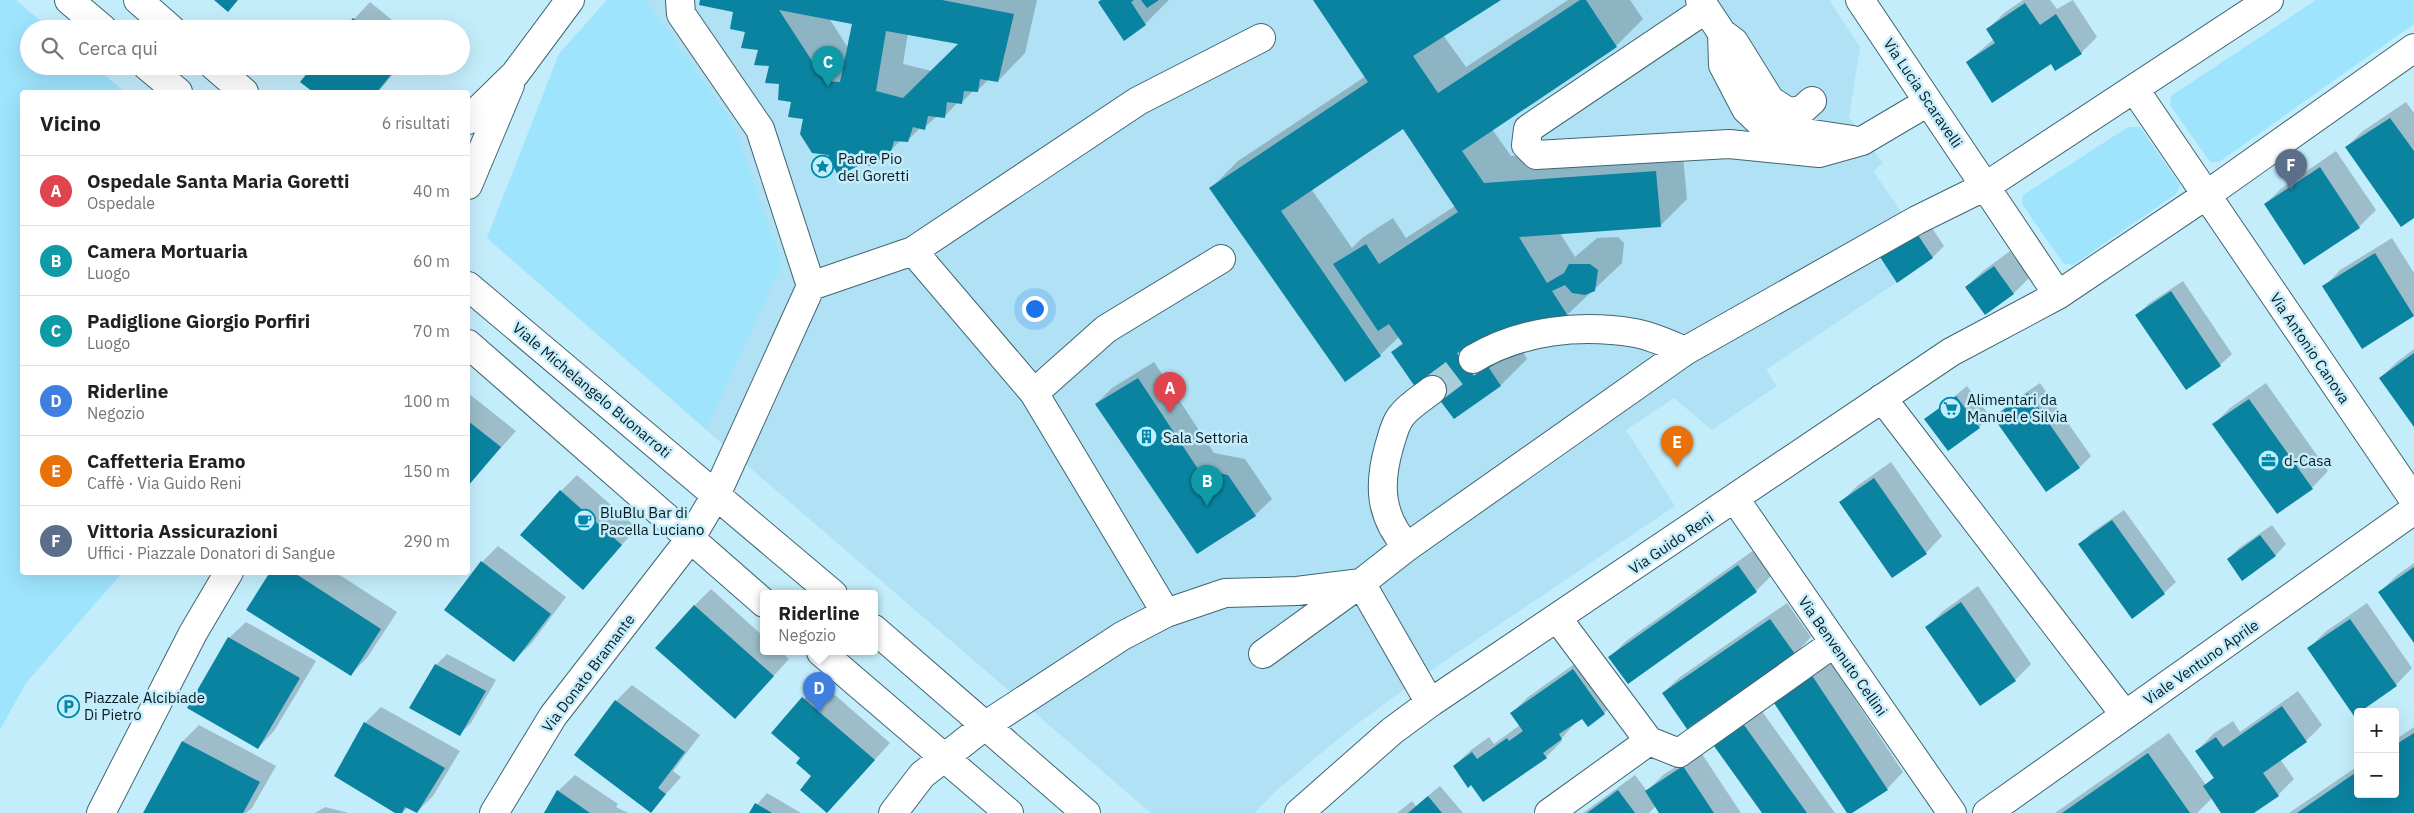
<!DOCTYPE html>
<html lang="it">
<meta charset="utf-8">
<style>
:root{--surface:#fff;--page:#f2f2f2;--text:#202124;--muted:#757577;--line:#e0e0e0;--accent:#0088a8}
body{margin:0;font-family:"IBM Plex Sans",sans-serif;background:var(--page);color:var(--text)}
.controls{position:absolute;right:15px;bottom:15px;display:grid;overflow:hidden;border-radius:5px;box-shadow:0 5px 20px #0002}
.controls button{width:45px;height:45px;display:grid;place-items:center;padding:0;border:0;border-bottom:1px solid var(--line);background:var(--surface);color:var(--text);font:25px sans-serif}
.you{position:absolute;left:1034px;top:308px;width:18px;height:18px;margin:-12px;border:4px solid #fff;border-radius:50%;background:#1a73e8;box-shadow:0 0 0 8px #1a73e833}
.badge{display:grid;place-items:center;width:32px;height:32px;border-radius:50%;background:var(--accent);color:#fff;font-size:16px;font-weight:700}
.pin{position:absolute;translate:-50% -41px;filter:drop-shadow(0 1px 2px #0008)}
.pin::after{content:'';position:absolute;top:26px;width:18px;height:15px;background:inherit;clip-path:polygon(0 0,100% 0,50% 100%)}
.popup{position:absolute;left:760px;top:590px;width:118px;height:65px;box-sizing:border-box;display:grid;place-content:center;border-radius:5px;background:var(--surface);filter:drop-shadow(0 1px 4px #0005);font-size:16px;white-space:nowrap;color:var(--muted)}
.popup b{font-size:19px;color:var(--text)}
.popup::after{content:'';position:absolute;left:50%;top:100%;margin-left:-10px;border:10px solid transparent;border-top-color:var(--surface)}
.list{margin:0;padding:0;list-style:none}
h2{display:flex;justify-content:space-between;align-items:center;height:65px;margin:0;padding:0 20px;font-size:21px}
h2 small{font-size:16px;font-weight:400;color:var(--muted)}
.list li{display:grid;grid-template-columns:32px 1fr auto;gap:15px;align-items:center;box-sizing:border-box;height:70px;padding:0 20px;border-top:1px solid var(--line)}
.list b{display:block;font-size:19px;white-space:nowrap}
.list p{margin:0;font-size:16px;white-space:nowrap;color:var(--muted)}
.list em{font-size:16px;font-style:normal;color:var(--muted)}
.icon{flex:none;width:28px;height:28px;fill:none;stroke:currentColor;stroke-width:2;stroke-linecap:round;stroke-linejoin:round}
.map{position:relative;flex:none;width:2414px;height:813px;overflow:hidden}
.search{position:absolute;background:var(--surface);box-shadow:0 5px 20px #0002;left:20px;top:20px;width:450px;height:55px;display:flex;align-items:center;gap:12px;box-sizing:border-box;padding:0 18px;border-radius:28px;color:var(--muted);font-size:19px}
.panel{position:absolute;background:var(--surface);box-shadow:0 5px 20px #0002;left:20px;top:90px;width:450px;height:485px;border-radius:5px}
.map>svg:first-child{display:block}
</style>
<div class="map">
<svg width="2414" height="813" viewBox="0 0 2414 813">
<rect width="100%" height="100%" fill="#c4edfc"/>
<!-- built -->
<path fill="#b0e1f4" d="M 607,0 L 1829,0 L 1860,47 L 1849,117 L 1883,163 L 1873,171 L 1933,258 L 1766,370 L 1777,386 L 1712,430 L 1674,398 L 1626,430 L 1675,506 L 1417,680 L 1349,730 L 1277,790 L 1255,813 L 1151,813 L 735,455 L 487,238 L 559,54 Z"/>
<!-- green -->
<path fill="#9ee4fd" d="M 0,0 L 16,0 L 50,29 L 29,29 L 29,66 L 94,66 L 125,92 L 22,92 L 22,572 L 122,573 L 26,683 L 0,730 Z
M 607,0 L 646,0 L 734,126 L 782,264 L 706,429 L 487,238 L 559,54 Z
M 2316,0 L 2414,0 L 2414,24 L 2219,162 L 2210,162 L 2170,105 L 2171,96 Z
M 2128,127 L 2140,127 L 2180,185 L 2176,194 L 2073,265 L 2063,263 L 2022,204 L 2023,195 Z"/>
<!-- shadow -->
<path fill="#0003" fill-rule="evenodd" d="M 701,0 L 1037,0 L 1025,53 L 998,81 L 989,79 L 977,91 L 974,90 L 961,103 L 958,102 L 944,117 L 937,116 L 924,128 L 920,128 L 908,140 L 901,140 L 890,151 L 828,154 L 735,11 ZM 829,18 L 854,23 L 848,48 ZM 908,33 L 960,43 L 932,71 L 903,64 Z
M 1102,0 L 1169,0 L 1145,24 Z
M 1314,0 L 1498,0 L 1443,35 L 1466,67 L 1568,0 L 1630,0 L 1643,19 L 1616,46 L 1492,129 L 1511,156 L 1682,145 L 1687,199 L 1660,226 L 1560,233 L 1575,257 L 1597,238 L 1618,237 L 1624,243 L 1622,263 L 1567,315 L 1519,346 L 1527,359 L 1500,386 L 1428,382 L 1393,352 L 1403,342 L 1399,337 L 1380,355 L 1211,188 L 1238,161 L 1366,76 ZM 1404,128 L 1455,206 L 1406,238 L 1393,218 L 1362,238 L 1352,248 L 1312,190 Z
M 2023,0 L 2050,0 L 2057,9 L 2073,0 L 2097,37 L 2081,53 L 2051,62 L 1967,62 L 1994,39 L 1988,29 L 2004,13 Z
M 370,2 L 403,29 L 345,29 Z
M 314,66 L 400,66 L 378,92 L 315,92 L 302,81 Z
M 2406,102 L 2414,113 L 2414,217 L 2346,147 L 2363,131 Z
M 2336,151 L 2376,210 L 2359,227 L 2304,263 L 2265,204 L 2282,188 Z
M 1928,222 L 1944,246 L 1933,257 L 1897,281 L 1881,257 Z
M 2392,238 L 2414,273 L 2414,315 L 2363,347 L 2324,287 L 2340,270 Z
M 2010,251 L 2030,277 L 2014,293 L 1985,313 L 1966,287 L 1983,271 Z
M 2183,281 L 2232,354 L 2220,365 L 2186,388 L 2137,315 L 2148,304 Z
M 2414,349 L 2414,424 L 2380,378 L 2397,362 Z
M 1154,362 L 1214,453 L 1245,459 L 1272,499 L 1255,515 L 1197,552 L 1096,404 L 1112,388 Z
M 2040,383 L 2091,456 L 2080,467 L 1995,417 L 2006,406 Z
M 2266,383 L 2328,471 L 2312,488 L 2214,424 L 2230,408 Z
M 1967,386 L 1990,416 L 1979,427 L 1926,420 Z
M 468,393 L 516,431 L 468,485 Z
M 1891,462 L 1942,536 L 1926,553 L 1841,502 L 1857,486 Z
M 577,475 L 637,528 L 583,588 L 561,491 Z
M 2124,510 L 2176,582 L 2164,593 L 2080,545 L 2091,533 Z
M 2272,525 L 2286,544 L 2275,556 L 2228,559 L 2239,548 Z
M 498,546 L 566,597 L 531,644 L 514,660 L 482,562 Z
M 1754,550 L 1772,575 L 1756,591 L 1610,657 L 1626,641 Z
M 2414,563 L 2414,641 L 2380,592 L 2396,576 Z
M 271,572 L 335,572 L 397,612 L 367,658 L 350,675 Z
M 1978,586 L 2031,664 L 2015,680 L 1927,627 L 1943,611 Z
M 711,589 L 764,637 L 764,652 L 781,652 L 789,659 L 751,701 L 694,606 Z
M 1787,603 L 1811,637 L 1795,654 L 1663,693 L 1680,677 Z
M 2367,603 L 2412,668 L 2396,685 L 2354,714 L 2309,648 L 2325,632 Z
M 246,622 L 316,661 L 274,731 L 258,748 L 229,638 Z
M 1590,653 L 1621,697 L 1604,713 L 1582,717 L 1577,721 L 1561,739 L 1562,741 L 1546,757 L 1471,783 L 1454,766 L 1471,750 L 1489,737 L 1494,744 L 1520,725 L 1512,713 L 1528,697 Z
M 447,654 L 496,680 L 471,723 L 460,734 L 436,665 Z
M 1828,659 L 1903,772 L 1887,789 L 1850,813 L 1774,700 Z
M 820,682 L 890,743 L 827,812 L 813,775 L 802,758 L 773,733 Z
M 632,685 L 700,735 L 673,771 L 681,777 L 651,811 L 616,701 Z
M 2298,691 L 2322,725 L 2306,741 L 2280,759 L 2294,779 L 2278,795 L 2252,813 L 2223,813 L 2212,798 L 2197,813 L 2055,813 L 2169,733 L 2206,785 L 2215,776 L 2197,751 L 2213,734 L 2233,721 L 2240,732 Z
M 381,707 L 460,751 L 433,796 L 417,812 L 408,807 L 402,813 L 397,813 L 365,723 Z
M 1761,710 L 1835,813 L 1763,813 L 1715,746 L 1732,730 Z
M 199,725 L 276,766 L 252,808 L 246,813 L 145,813 L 183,741 Z
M 2414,727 L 2414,813 L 2289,813 L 2358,766 L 2358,794 L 2395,794 L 2395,740 Z
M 1700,751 L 1741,813 L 1661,813 L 1656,806 L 1649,813 L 1583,813 L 1635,775 L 1647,791 L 1663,775 Z
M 575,775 L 618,804 L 616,807 L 628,813 L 543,813 L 550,806 L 558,791 Z
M 1440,786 L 1463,813 L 1397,813 L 1412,801 L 1416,806 Z
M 767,793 L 801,813 L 750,813 Z
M 325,807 L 349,813 L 315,813 Z"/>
<!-- building -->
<path fill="#0a83a1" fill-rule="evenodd" d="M 214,0 L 238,0 L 228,12 Z
M 700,0 L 942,0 L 1014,14 L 998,82 L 980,79 L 978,92 L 964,91 L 962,104 L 947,102 L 945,118 L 928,116 L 925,130 L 913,127 L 908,142 L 894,141 L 891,152 L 870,166 L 862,164 L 838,176 L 828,155 L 812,153 L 800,134 L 803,119 L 788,117 L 791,102 L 778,100 L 779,84 L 765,83 L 769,66 L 754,65 L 758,50 L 741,48 L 745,32 L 730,29 L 733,12 L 699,5 ZM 779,10 L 852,24 L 840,82 L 825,81 ZM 886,31 L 958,44 L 903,98 L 876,91 Z
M 1101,0 L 1134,0 L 1131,2 L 1146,25 L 1124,41 L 1098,2 Z
M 1141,0 L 1159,0 L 1147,8 Z
M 1313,0 L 1501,0 L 1413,56 L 1438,93 L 1580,0 L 1586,0 L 1617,47 L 1462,151 L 1484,183 L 1656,171 L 1661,227 L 1519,237 L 1547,283 L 1564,273 L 1569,264 L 1590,264 L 1598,270 L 1595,291 L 1585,295 L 1572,293 L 1565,285 L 1552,291 L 1568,316 L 1489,368 L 1501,386 L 1454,419 L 1432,390 L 1418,391 L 1391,352 L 1403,344 L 1389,324 L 1378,331 L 1333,264 L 1366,244 L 1379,264 L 1458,212 L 1403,129 L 1281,211 L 1381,356 L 1345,382 L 1209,188 L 1368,82 Z
M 2025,3 L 2040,25 L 2056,14 L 2082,54 L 2055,71 L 2051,64 L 1992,103 L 1966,62 L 1995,43 L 1986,29 Z
M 353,18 L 367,29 L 344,29 Z
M 313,66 L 398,66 L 377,92 L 313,92 L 300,82 Z
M 2390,118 L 2414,151 L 2414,218 L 2401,227 L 2345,147 Z
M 2320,167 L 2360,228 L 2304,265 L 2264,204 Z
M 1916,232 L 1933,258 L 1897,283 L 1880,257 Z
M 2375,253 L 2414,316 L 2362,349 L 2322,286 Z
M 1994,266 L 2014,294 L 1985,315 L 1965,287 Z
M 2171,291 L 2221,366 L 2186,390 L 2135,315 Z
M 2414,353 L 2414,427 L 2379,378 Z
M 1138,378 L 1198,469 L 1228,475 L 1256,516 L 1197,554 L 1095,404 Z
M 2028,393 L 2080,468 L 2046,492 L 1993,417 Z
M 1956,396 L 1980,428 L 1948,451 L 1924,419 Z
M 2249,399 L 2313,489 L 2277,514 L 2212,424 Z
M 468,421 L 501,447 L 468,486 Z
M 1874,478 L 1927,554 L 1892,578 L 1839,502 Z
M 560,490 L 622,545 L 583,590 L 520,535 Z
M 2112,520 L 2165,594 L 2132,619 L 2078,544 Z
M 2260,535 L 2276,556 L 2242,581 L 2227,559 Z
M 481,561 L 551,614 L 514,662 L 444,610 Z
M 1738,565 L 1757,592 L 1628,684 L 1608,657 Z
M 2414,567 L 2414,643 L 2378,592 Z
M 270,572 L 293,572 L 381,629 L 351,676 L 246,610 Z
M 1961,602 L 2016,681 L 1980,706 L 1925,627 Z
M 694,605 L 774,676 L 735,719 L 655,648 Z
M 1770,619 L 1795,654 L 1687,729 L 1662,693 Z
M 2350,619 L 2397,686 L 2354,716 L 2307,648 Z
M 228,637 L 300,678 L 258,749 L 187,708 Z
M 435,664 L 486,691 L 460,736 L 409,708 Z
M 1573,669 L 1605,714 L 1588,727 L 1582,719 L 1559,734 L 1562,739 L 1543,753 L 1547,758 L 1483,802 L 1471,785 L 1468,788 L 1453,766 L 1472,752 L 1477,759 L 1507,738 L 1509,741 L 1523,731 L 1510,713 Z
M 1811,674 L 1888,790 L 1852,813 L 1847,813 L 1772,700 Z
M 802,697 L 875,760 L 827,813 L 800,790 L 811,776 L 796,763 L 800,758 L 771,733 Z
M 615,700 L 685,752 L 658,788 L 666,794 L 651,813 L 574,755 Z
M 2282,706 L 2307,742 L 2263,773 L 2279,796 L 2254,813 L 2221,813 L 2203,786 L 2214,778 L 2195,751 L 2216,737 L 2223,747 Z
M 364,722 L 445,768 L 417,813 L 405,807 L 402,813 L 395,813 L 334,776 Z
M 1744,725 L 1807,813 L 1762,813 L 1714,746 Z
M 2414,733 L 2414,813 L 2297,813 L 2358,771 L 2358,794 L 2395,794 L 2395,745 Z
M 182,741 L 260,782 L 243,813 L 143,813 Z
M 2148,753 L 2190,813 L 2062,813 Z
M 1683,766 L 1714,813 L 1659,813 L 1645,791 Z
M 557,790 L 590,813 L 544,813 Z
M 1618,790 L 1635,813 L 1587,813 Z
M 1428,796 L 1442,813 L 1408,813 Z
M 755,803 L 772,813 L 749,813 Z"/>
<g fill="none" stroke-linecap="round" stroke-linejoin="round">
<!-- minor-tunnel -->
<path stroke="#a8cddb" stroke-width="28" stroke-dasharray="28 14" stroke-linecap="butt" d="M 1432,390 L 1473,359"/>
<defs>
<path id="minor" d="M 69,0 L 103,29
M 138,0 L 171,29
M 1700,0 L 1722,33 L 1723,65 L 1746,109 L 1765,127 L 1853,140
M 1860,0 L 2058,295
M 1706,9 L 1528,129 L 1526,145 L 1536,155 L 1729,144 L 1819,153 L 1862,141 L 1928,102
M 1722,33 L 1734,42 L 1770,100 L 1790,113 L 1803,109 L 1812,101
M 147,66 L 178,92
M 214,66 L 244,92
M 2135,90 L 2414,500
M 468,120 L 515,74 L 570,0
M 468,185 L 510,85
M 913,251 L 1138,101 L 1261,38
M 468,286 L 833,594
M 811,286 L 913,251 L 1034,393 L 1166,613
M 468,344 L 764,603
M 1473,359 C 1521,330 1580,324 1635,333 C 1652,336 1669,344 1685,351
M 1034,393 L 1106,329 L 1221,259
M 1882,398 L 2125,715
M 1735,499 L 1952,813
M 1407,547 C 1380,516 1378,486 1389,447 C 1392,437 1395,423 1402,415 C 1410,405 1422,398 1432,390
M 1558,619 L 1649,741
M 874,629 L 1086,813
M 821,652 L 1009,813
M 1263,654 L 1361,583 L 1430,703
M 101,813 L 193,633 L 229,572
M 494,813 L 553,716 L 690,539 L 716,495 L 811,286 L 760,129 L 681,14 L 680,0
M 893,813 L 922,775 L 986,725 L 1122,636 L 1166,613 L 1225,593 L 1297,591 L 1361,583 L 1407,547 L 1685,351 L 1917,220 L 1986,186 L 2269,0
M 1299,813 L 1392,731 L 1430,703 L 1951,352 L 2058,295 L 2205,196 L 2414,48
M 1549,813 L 1649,741 L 1679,753 L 1834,643"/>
<path id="major" d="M 1987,813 L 2414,510"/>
</defs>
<!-- minor casing -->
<use href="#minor" stroke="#406673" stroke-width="30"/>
<!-- major casing -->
<use href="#major" stroke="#406673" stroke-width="30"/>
<!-- minor -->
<use href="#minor" stroke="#fff" stroke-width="28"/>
<!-- major -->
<use href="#major" stroke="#fff" stroke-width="28"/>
</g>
<!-- icons -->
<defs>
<symbol id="sight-ring" viewBox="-11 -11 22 22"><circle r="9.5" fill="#c4edfc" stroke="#0088a8" stroke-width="1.5"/><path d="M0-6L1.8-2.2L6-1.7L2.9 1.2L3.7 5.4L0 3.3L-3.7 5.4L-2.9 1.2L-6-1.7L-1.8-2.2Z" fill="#0088a8"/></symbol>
<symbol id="supermarket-ring" viewBox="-11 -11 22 22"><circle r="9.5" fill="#c4edfc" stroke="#0088a8" stroke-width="1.5"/><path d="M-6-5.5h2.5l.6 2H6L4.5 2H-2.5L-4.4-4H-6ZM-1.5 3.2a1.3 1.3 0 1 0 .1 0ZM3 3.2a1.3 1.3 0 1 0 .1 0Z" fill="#0088a8"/></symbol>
<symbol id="building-ring" viewBox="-11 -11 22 22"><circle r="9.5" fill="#c4edfc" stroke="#0088a8" stroke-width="1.5"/><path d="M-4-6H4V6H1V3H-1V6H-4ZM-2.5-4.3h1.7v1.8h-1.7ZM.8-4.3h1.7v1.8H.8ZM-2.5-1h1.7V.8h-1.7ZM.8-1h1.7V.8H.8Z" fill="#0088a8"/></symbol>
<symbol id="office-ring" viewBox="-11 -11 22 22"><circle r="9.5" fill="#c4edfc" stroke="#0088a8" stroke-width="1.5"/><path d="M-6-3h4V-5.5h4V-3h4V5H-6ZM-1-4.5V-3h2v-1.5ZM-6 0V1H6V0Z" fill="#0088a8"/></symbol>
<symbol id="cafe-ring" viewBox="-11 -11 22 22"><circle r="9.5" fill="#c4edfc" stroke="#0088a8" stroke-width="1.5"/><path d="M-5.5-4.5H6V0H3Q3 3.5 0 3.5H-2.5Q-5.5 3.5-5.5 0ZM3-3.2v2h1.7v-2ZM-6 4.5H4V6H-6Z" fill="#0088a8"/></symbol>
<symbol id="parking-ring" viewBox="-11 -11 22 22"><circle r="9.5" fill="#c4edfc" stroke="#0088a8" stroke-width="1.5"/><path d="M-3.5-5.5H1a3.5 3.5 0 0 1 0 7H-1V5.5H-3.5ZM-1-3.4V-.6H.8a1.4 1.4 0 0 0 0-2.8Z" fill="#0088a8"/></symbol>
</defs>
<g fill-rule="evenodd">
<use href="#sight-ring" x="810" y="154" width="25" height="25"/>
<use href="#supermarket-ring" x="1938" y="396" width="25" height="25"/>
<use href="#building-ring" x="1134" y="424" width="25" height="25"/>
<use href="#office-ring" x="2256" y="448" width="25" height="25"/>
<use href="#cafe-ring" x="572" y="508" width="25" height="25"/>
<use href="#parking-ring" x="56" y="694" width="25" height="25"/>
</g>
<g text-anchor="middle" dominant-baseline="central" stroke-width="5" stroke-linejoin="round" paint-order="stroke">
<!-- street labels -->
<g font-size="15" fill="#0b1a20" stroke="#c4edfc">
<text transform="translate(1923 93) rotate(56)">Via Lucia Scaravelli</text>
<text transform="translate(2310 348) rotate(56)">Via Antonio Canova</text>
<text transform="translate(592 390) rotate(40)">Viale Michelangelo Buonarroti</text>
<text transform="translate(1671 543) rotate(-34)">Via Guido Reni</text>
<text transform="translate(1843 656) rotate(55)">Via Benvenuto Cellini</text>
<text transform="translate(2201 662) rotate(-35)">Viale Ventuno Aprile</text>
<text transform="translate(588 673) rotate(-53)">Via Donato Bramante</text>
</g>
<!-- poi labels -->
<g font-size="15" fill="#0b1a20" stroke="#c4edfc" text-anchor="start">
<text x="838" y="158">Padre Pio<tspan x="838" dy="17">del Goretti</tspan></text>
<text x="1967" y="399">Alimentari da<tspan x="1967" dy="17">Manuel e Silvia</tspan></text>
<text x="1163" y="437">Sala Settoria</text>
<text x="2284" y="460">d-Casa</text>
<text x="600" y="512">BluBlu Bar di<tspan x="600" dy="17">Pacella Luciano</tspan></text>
<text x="84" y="697">Piazzale Alcibiade<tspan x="84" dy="17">Di Pietro</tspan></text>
</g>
</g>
</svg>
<div class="controls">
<button>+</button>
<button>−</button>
</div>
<div class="you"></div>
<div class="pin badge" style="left:1170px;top:413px;background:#e0444e">A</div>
<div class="pin badge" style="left:1207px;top:506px;background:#0f9aa8">B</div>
<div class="pin badge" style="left:828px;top:87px;background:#0f9aa8">C</div>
<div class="pin badge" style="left:819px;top:713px;background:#3f7fe0">D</div>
<div class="popup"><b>Riderline</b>Negozio</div>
<div class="pin badge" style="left:1677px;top:467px;background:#e8710a">E</div>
<div class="pin badge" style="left:2291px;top:190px;background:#5c6f8a">F</div>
<div class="search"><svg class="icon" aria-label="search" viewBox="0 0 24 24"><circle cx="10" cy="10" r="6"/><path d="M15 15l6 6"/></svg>Cerca qui</div>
<section class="panel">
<h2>Vicino<small>6 risultati</small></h2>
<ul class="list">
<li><span class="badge" style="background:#e0444e">A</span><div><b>Ospedale Santa Maria Goretti</b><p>Ospedale</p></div><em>40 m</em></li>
<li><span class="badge" style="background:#0f9aa8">B</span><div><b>Camera Mortuaria</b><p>Luogo</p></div><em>60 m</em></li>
<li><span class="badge" style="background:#0f9aa8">C</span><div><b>Padiglione Giorgio Porfiri</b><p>Luogo</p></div><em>70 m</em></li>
<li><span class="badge" style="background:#3f7fe0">D</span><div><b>Riderline</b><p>Negozio</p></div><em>100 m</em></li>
<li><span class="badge" style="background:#e8710a">E</span><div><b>Caffetteria Eramo</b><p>Caffè · Via Guido Reni</p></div><em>150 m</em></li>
<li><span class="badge" style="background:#5c6f8a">F</span><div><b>Vittoria Assicurazioni</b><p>Uffici · Piazzale Donatori di Sangue</p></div><em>290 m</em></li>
</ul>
</section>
</div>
